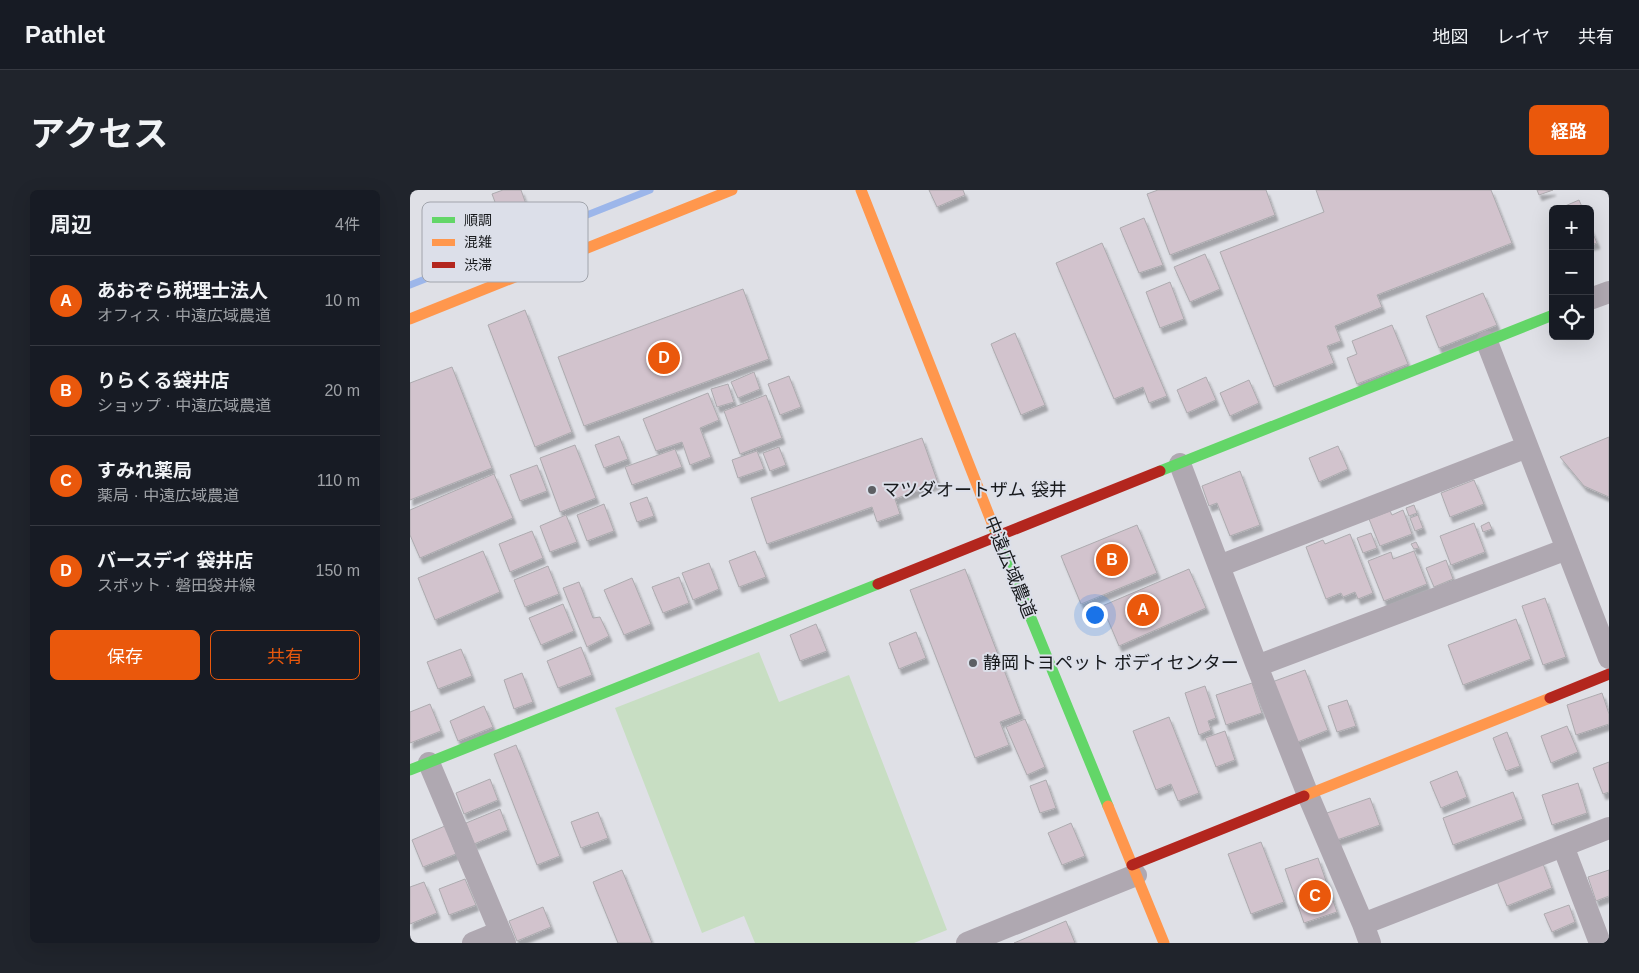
<!DOCTYPE html>
<html lang="ja">
<meta charset="utf-8">
<style>
:root{--surface:#171b24;--page:#20242c;--text:#f1f3f6;--muted:#9ea1a6;--line:#363941;--accent:#ea580c}
body{margin:0;font-family:Helvetica,"Noto Sans JP",sans-serif;background:var(--page);color:var(--text)}
.controls{position:absolute;right:15px;top:15px;display:grid;overflow:hidden;border-radius:8px;box-shadow:0 5px 20px #0002}
.controls button{width:45px;height:45px;display:grid;place-items:center;padding:0;border:0;border-bottom:1px solid var(--line);background:var(--surface);color:var(--text);font:25px sans-serif}
.you{position:absolute;left:684px;top:424px;width:18px;height:18px;margin:-12px;border:4px solid #fff;border-radius:50%;background:#1a73e8;box-shadow:0 0 0 8px #1a73e833}
.badge{display:grid;place-items:center;width:32px;height:32px;border-radius:50%;background:var(--accent);color:#fff;font-size:16px;font-weight:700}
.pin{position:absolute;translate:-50% -50%;border:2px solid #fff;box-shadow:0 1px 5px #0006}
.list{margin:0;padding:0;list-style:none}
h2{display:flex;justify-content:space-between;align-items:center;height:65px;margin:0;padding:0 20px;font-size:21px}
h2 small{font-size:16px;font-weight:400;color:var(--muted)}
.list li{display:grid;grid-template-columns:32px 1fr auto;gap:15px;align-items:center;box-sizing:border-box;height:90px;padding:0 20px;border-top:1px solid var(--line)}
.list b{display:block;font-size:19px;white-space:nowrap}
.list p{margin:0;font-size:16px;white-space:nowrap;color:var(--muted)}
.list em{font-size:16px;font-style:normal;color:var(--muted)}
.actions{display:flex;gap:10px;padding:15px 20px}
.actions a{flex:1;padding:11px 0;border:1px solid var(--accent);border-radius:8px;text-align:center;font-size:18px;color:var(--accent)}
.actions .main{background:var(--accent);color:#fff}
.icon{flex:none;width:28px;height:28px;fill:none;stroke:currentColor;stroke-width:2;stroke-linecap:round;stroke-linejoin:round}
.map{position:relative;flex:none;width:1199px;height:753px;overflow:hidden;border-radius:8px}
header{display:flex;align-items:center;gap:30px;box-sizing:border-box;height:70px;padding:0 25px;background:var(--surface);border-bottom:1px solid var(--line)}
header strong{font-size:24px}
nav{display:flex;gap:28px;margin-inline-start:auto;font-size:18px}
.intro{display:flex;align-items:center;justify-content:space-between;box-sizing:border-box;height:120px;padding:0 30px}
h1{margin:0;font-size:35px}
.button{padding:12px 22px;border-radius:8px;background:var(--accent);color:#fff;font-size:18px;font-weight:700}
main{display:flex;gap:30px;padding:0 30px}
aside{flex:1;background:var(--surface);border-radius:8px;box-shadow:0 5px 20px #0002}
.map>svg:first-child{display:block}
</style>
<header>
<strong>Pathlet</strong>
<nav><a>地図</a><a>レイヤ</a><a>共有</a></nav>
</header>
<div class="intro"><h1>アクセス</h1><a class="button">経路</a></div>
<main>
<aside>
<h2>周辺<small>4件</small></h2>
<ul class="list">
<li><span class="badge">A</span><div><b>あおぞら税理士法人</b><p>オフィス · 中遠広域農道</p></div><em>10 m</em></li>
<li><span class="badge">B</span><div><b>りらくる袋井店</b><p>ショップ · 中遠広域農道</p></div><em>20 m</em></li>
<li><span class="badge">C</span><div><b>すみれ薬局</b><p>薬局 · 中遠広域農道</p></div><em>110 m</em></li>
<li><span class="badge">D</span><div><b>バースデイ 袋井店</b><p>スポット · 磐田袋井線</p></div><em>150 m</em></li>
</ul>
<div class="actions"><a class="main">保存</a><a>共有</a></div>
</aside>
<div class="map">
<svg width="1199" height="753" viewBox="0 0 1199 753">
<defs>
<filter id="shadow"><feDropShadow dx="3" dy="5.5" stdDeviation="1" flood-color="#0004"/></filter>
</defs>
<rect width="100%" height="100%" fill="#dfe0e6"/>
<!-- green -->
<path fill="#c8dec3" d="M 349,462 L 369,512 L 439,485 L 537,740 L 504,753 L 345,753 L 334,726 L 292,743 L 205,518 Z"/>
<g fill="none" stroke-linecap="round" stroke-linejoin="round">
<!-- stream -->
<path stroke="#9cb6ea" stroke-width="7" d="M 0,95 L 240,0"/>
</g>
<!-- building -->
<path fill="#d2c3cd" stroke="#adabaf" filter="url(#shadow)" d="M 93,0 L 111,0 L 123,34 L 97,44 L 82,4 Z
M 519,0 L 553,0 L 555,5 L 527,17 Z
M 748,0 L 856,0 L 865,25 L 760,65 L 737,4 Z
M 906,0 L 1081,0 L 1102,53 L 967,105 L 972,117 L 925,136 L 931,151 L 917,156 L 924,173 L 864,197 L 810,62 L 914,22 Z
M 1127,0 L 1143,0 L 1129,5 Z
M 1169,10 L 1173,19 L 1148,19 Z
M 734,28 L 753,75 L 729,83 L 710,38 Z
M 1180,37 L 1187,53 L 1180,55 Z
M 692,53 L 757,206 L 739,213 L 733,197 L 704,209 L 646,73 Z
M 795,64 L 810,99 L 780,112 L 764,77 Z
M 760,92 L 774,129 L 750,138 L 736,102 Z
M 333,99 L 359,169 L 174,236 L 148,167 Z
M 1073,103 L 1087,135 L 1029,158 L 1016,126 Z
M 115,120 L 162,242 L 125,257 L 78,135 Z
M 982,135 L 998,174 L 947,194 L 937,168 L 947,164 L 942,151 Z
M 605,143 L 635,215 L 611,225 L 581,154 Z
M 42,177 L 82,278 L 0,310 L 0,193 Z
M 344,182 L 350,199 L 328,208 L 321,192 Z
M 379,186 L 391,217 L 370,225 L 358,194 Z
M 796,187 L 806,210 L 777,223 L 767,200 Z
M 839,190 L 849,213 L 820,226 L 810,203 Z
M 318,194 L 324,212 L 307,217 L 301,199 Z
M 298,203 L 309,230 L 290,238 L 301,267 L 280,275 L 272,252 L 246,261 L 233,229 Z
M 356,205 L 372,248 L 330,264 L 314,221 Z
M 209,246 L 218,269 L 194,278 L 185,255 Z
M 1199,247 L 1199,307 L 1174,296 L 1150,267 Z
M 512,248 L 528,293 L 485,309 L 490,324 L 467,332 L 462,317 L 357,354 L 341,308 Z
M 165,255 L 186,308 L 150,322 L 130,268 Z
M 928,256 L 938,279 L 909,292 L 899,268 Z
M 369,257 L 376,275 L 360,281 L 353,263 Z
M 265,259 L 272,277 L 222,295 L 215,277 Z
M 347,261 L 354,279 L 328,288 L 322,270 Z
M 127,275 L 137,301 L 110,311 L 100,285 Z
M 830,281 L 850,335 L 820,346 L 807,313 L 799,316 L 792,296 Z
M 84,284 L 103,328 L 10,368 L 0,345 L 0,320 Z
M 1064,290 L 1074,314 L 1040,327 L 1031,303 Z
M 237,307 L 244,326 L 227,332 L 220,313 Z
M 194,314 L 204,341 L 177,351 L 167,325 Z
M 1004,315 L 1007,323 L 999,326 L 996,318 Z
M 993,320 L 1002,344 L 970,356 L 959,329 L 980,321 L 982,325 Z
M 156,325 L 167,352 L 140,362 L 130,336 Z
M 1008,325 L 1013,338 L 1005,341 L 1000,328 Z
M 1079,332 L 1082,339 L 1073,342 L 1071,336 Z
M 1064,333 L 1075,362 L 1041,375 L 1030,346 Z
M 727,335 L 747,383 L 671,414 L 651,366 Z
M 122,341 L 133,368 L 100,382 L 89,354 Z
M 961,343 L 967,358 L 953,363 L 947,348 Z
M 940,344 L 963,403 L 948,409 L 945,402 L 933,407 L 931,403 L 916,409 L 896,357 L 913,350 L 915,354 Z
M 1006,352 L 1009,358 L 1004,359 L 1001,354 Z
M 73,361 L 90,402 L 25,430 L 8,388 Z
M 345,361 L 356,387 L 329,397 L 319,371 Z
M 1004,361 L 1017,394 L 974,411 L 958,371 L 981,362 L 983,369 Z
M 1036,370 L 1043,389 L 1024,397 L 1016,378 Z
M 299,373 L 309,399 L 283,410 L 272,383 Z
M 138,376 L 149,404 L 115,417 L 104,390 Z
M 555,379 L 611,524 L 590,532 L 599,555 L 565,568 L 500,400 Z
M 779,379 L 796,418 L 709,456 L 692,416 Z
M 269,387 L 279,413 L 253,423 L 242,397 Z
M 222,388 L 241,434 L 214,445 L 194,400 Z
M 169,392 L 183,428 L 190,427 L 199,446 L 177,457 L 153,398 Z
M 1135,408 L 1156,467 L 1133,475 L 1112,416 Z
M 153,414 L 164,441 L 131,455 L 119,428 Z
M 1106,429 L 1121,469 L 1053,495 L 1038,455 Z
M 406,434 L 417,461 L 390,471 L 380,445 Z
M 506,442 L 516,468 L 489,479 L 479,453 Z
M 171,457 L 182,485 L 148,498 L 137,471 Z
M 51,459 L 62,486 L 28,499 L 17,472 Z
M 895,480 L 918,540 L 885,553 L 862,492 Z
M 112,483 L 123,512 L 104,519 L 94,490 Z
M 842,493 L 852,523 L 816,535 L 806,505 Z
M 795,496 L 806,528 L 798,531 L 801,540 L 789,545 L 775,503 Z
M 1192,503 L 1199,524 L 1199,534 L 1166,545 L 1157,515 Z
M 937,510 L 946,536 L 927,542 L 918,516 Z
M 20,514 L 31,541 L 0,553 L 0,522 Z
M 74,516 L 83,537 L 48,551 L 40,531 Z
M 759,527 L 789,603 L 768,611 L 761,594 L 746,600 L 723,541 Z
M 615,529 L 635,577 L 617,585 L 596,537 Z
M 1157,536 L 1168,562 L 1141,573 L 1131,546 Z
M 815,541 L 825,570 L 806,577 L 795,548 Z
M 1097,542 L 1110,576 L 1096,581 L 1083,548 Z
M 106,555 L 150,666 L 127,675 L 84,564 Z
M 1199,572 L 1199,602 L 1193,604 L 1183,578 Z
M 1047,581 L 1057,607 L 1031,618 L 1020,592 Z
M 80,589 L 88,610 L 54,624 L 46,603 Z
M 636,590 L 646,618 L 630,623 L 620,596 Z
M 1168,593 L 1177,623 L 1142,635 L 1132,605 Z
M 1103,602 L 1113,629 L 1043,655 L 1033,628 Z
M 960,608 L 970,635 L 924,651 L 914,624 Z
M 90,619 L 98,640 L 64,654 L 56,633 Z
M 188,622 L 198,648 L 171,658 L 161,632 Z
M 661,633 L 675,666 L 652,675 L 638,643 Z
M 35,636 L 46,664 L 13,677 L 2,650 Z
M 851,652 L 874,712 L 841,724 L 818,664 Z
M 908,668 L 927,722 L 894,733 L 875,679 Z
M 1132,671 L 1142,698 L 1097,716 L 1086,689 Z
M 212,680 L 242,753 L 208,753 L 183,692 Z
M 1199,680 L 1199,706 L 1186,711 L 1178,687 Z
M 55,689 L 66,715 L 39,725 L 29,699 Z
M 14,692 L 27,723 L 0,734 L 0,697 Z
M 1159,715 L 1165,732 L 1142,742 L 1134,724 Z
M 133,717 L 141,737 L 107,751 L 99,731 Z
M 656,731 L 665,753 L 604,753 Z"/>
<g fill="none" stroke-linecap="round" stroke-linejoin="round">
<!-- street -->
<path stroke="#afa8b1" stroke-width="22" d="M 1180,109 L 1199,102
M 1077,152 L 1199,468
M 770,274 L 847,476 L 1157,359
M 809,376 L 1117,257
M 847,476 L 898,605 L 953,734
M 19,573 L 95,753
M 1153,656 L 1190,753
M 63,753 L 90,742
M 557,753 L 726,685
M 960,753 L 953,734 L 1199,638"/>
<!-- fast -->
<path stroke="#63d668" stroke-width="11" d="M 750,281 L 1143,125
M 584,338 L 698,616
M 0,580 L 468,394"/>
<!-- slow -->
<path stroke="#ff974d" stroke-width="11" d="M 451,0 L 584,338
M 0,129 L 322,0
M 894,606 L 1140,508
M 698,616 L 754,753"/>
<!-- jam -->
<path stroke="#b3261e" stroke-width="11" d="M 468,394 L 750,281
M 1140,508 L 1199,484
M 722,675 L 894,606"/>
</g>
<!-- markers -->
<g fill="#5d5f63" stroke="#dcdfe9" stroke-width="2">
<circle cx="462" cy="300" r="5"/>
<circle cx="563" cy="473" r="5"/>
</g>
<g text-anchor="middle" dominant-baseline="central" stroke-width="4" stroke-linejoin="round" paint-order="stroke">
<!-- poi labels -->
<g font-size="18" fill="#17191c" stroke="#dcdfe9" text-anchor="start">
<text x="472" y="300">マツダオートザム 袋井</text>
<text x="573" y="473">静岡トヨペット ボディセンター</text>
</g>
<!-- street labels -->
<g font-size="18" fill="#17191c" stroke="#dcdfe9">
<text transform="translate(600 377) rotate(68)">中遠広域農道</text>
</g>
</g>
<!-- legend -->
<rect x="12" y="12" width="166" height="80" rx="8" fill="#dcdfe9" stroke="#a1a4ac" stroke-width="1"/>
<rect x="22" y="27" width="23" height="6" fill="#63d668"/>
<rect x="22" y="49" width="23" height="7" fill="#ff974d"/>
<rect x="22" y="72" width="23" height="6" fill="#b3261e"/>
<g font-size="14" fill="#17191c">
<text x="54" y="35">順調</text>
<text x="54" y="57">混雑</text>
<text x="54" y="80">渋滞</text>
</g>
</svg>
<div class="controls">
<button>+</button>
<button>−</button>
<button><svg class="icon" aria-label="locate" viewBox="0 0 24 24"><circle cx="12" cy="12" r="6"/><path d="M12 2v4M12 18v4M2 12h4M18 12h4"/></svg></button>
</div>
<div class="you"></div>
<div class="pin badge" style="left:733px;top:420px">A</div>
<div class="pin badge" style="left:702px;top:370px">B</div>
<div class="pin badge" style="left:905px;top:706px">C</div>
<div class="pin badge" style="left:254px;top:168px">D</div>
</div>
</main>
